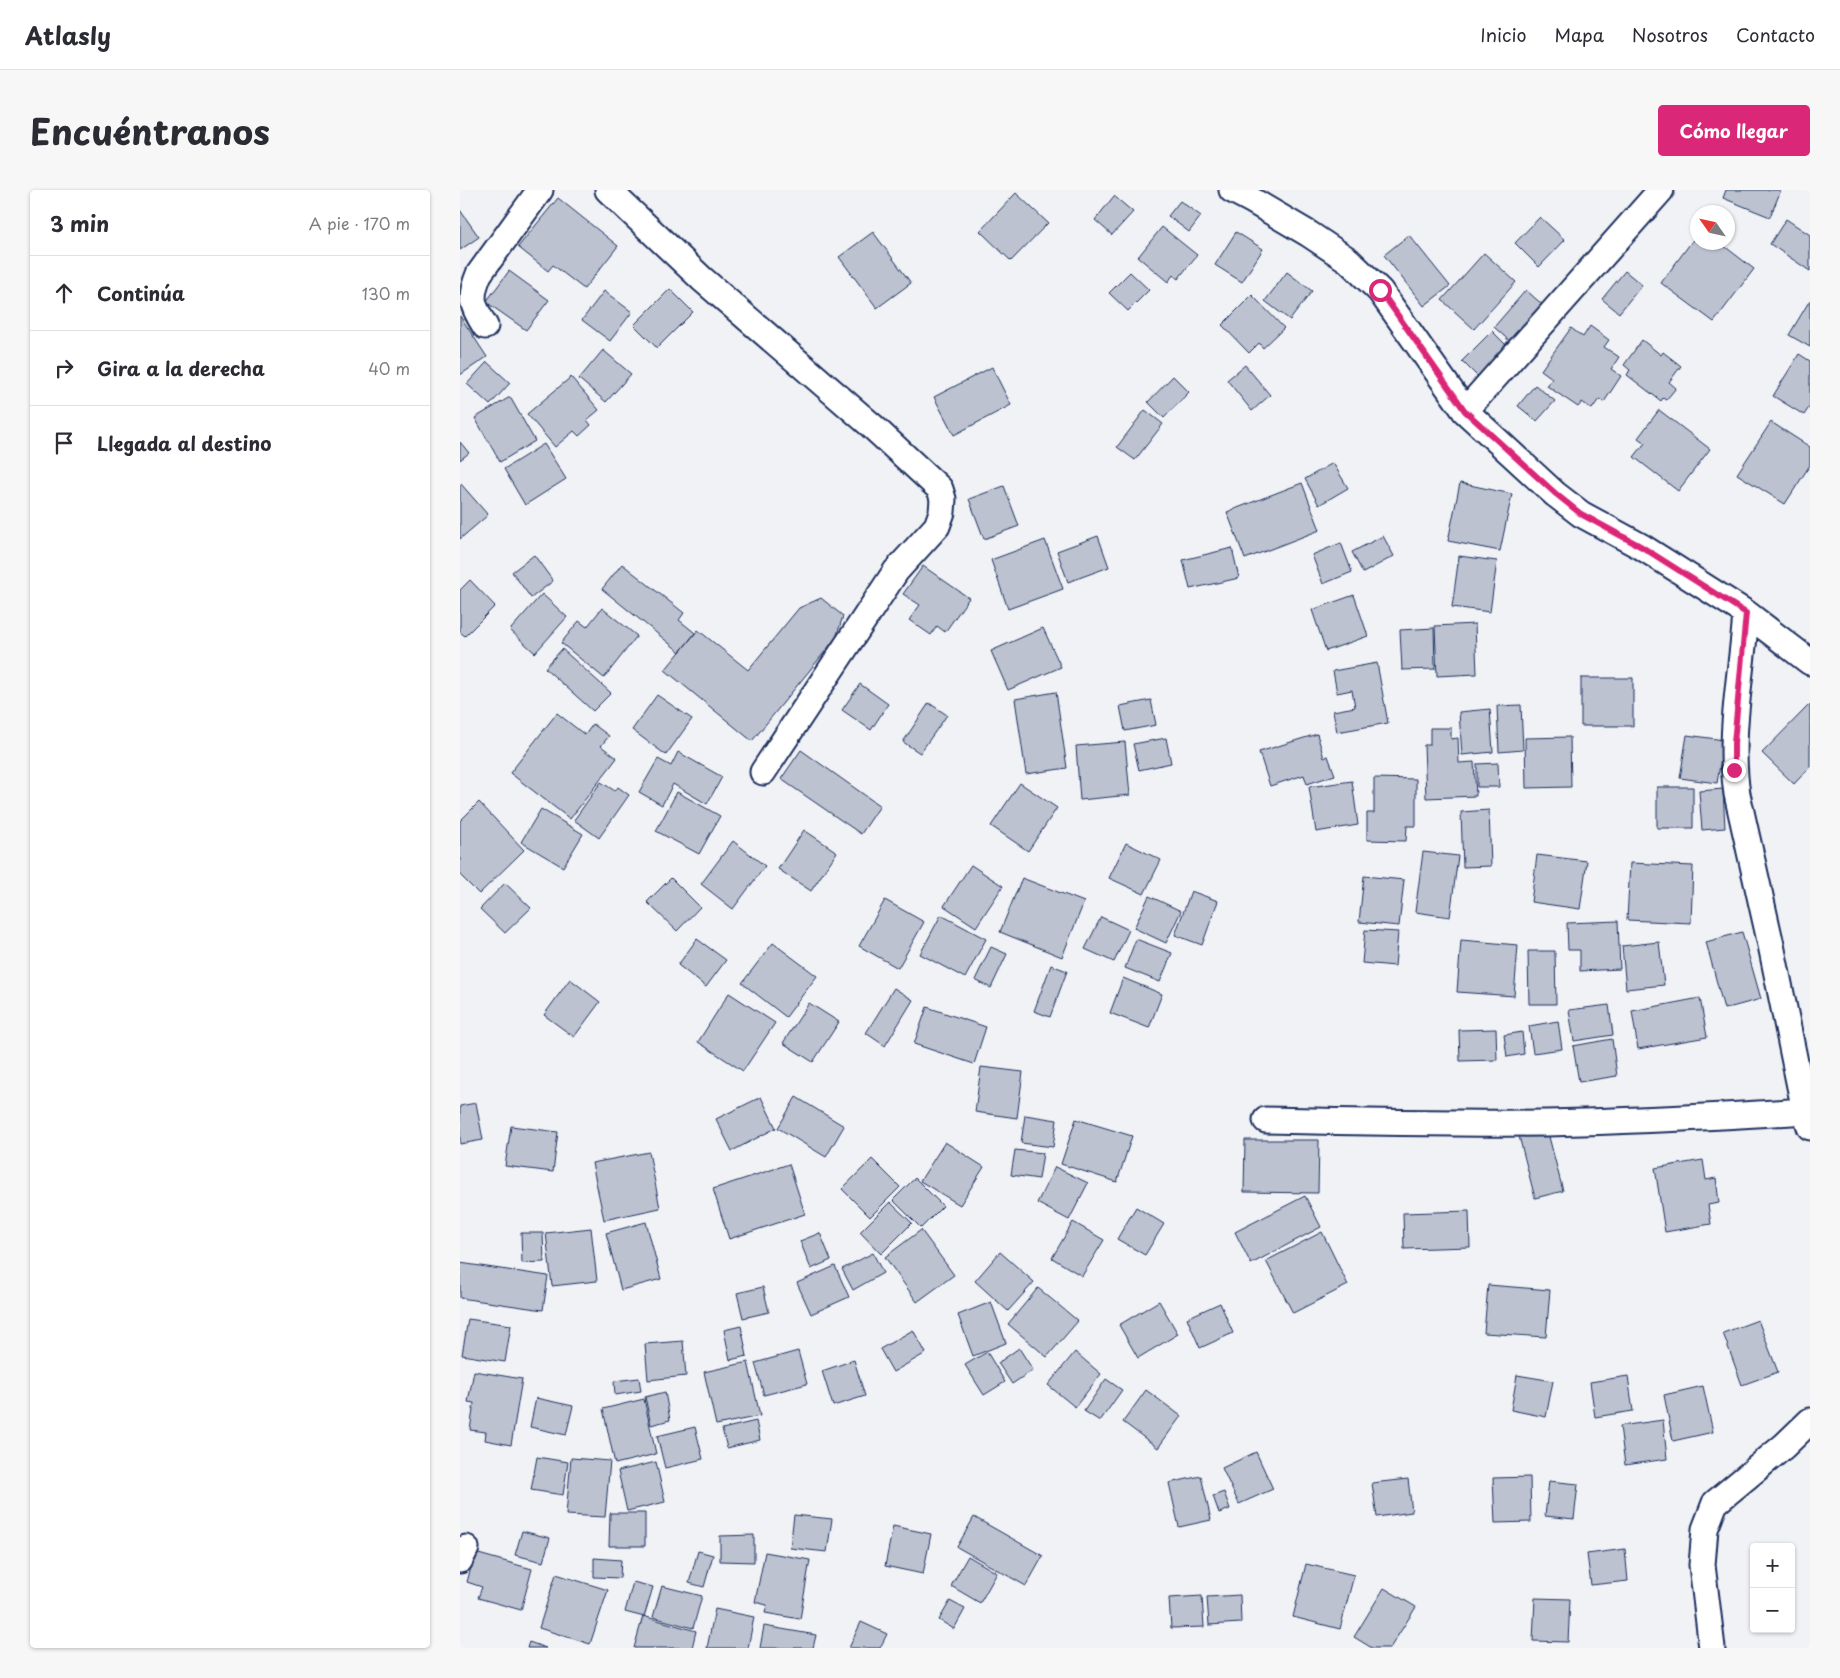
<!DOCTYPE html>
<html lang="es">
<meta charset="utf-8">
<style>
:root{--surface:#fff;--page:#f7f7f7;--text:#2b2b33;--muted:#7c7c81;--line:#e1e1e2;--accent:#db2777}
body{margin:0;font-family:"Playpen Sans",sans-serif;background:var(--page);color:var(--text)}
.controls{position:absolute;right:15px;bottom:15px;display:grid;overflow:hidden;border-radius:5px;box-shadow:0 1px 4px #0004}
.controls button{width:45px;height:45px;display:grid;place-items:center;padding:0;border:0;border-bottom:1px solid var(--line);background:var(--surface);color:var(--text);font:25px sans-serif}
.compass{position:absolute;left:1230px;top:15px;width:45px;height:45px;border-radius:50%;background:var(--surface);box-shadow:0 1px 4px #0004;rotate:304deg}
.stop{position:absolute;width:15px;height:15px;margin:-11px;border:4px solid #db2777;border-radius:50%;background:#fff}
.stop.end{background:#db2777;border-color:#fff;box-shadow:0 1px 5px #0008}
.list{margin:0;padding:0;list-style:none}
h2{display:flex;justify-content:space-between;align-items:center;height:65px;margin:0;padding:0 20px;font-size:21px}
h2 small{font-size:16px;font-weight:400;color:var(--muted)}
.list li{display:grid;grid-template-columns:32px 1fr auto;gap:15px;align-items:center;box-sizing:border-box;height:75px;padding:0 20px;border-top:1px solid var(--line)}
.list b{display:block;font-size:19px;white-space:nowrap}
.list em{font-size:16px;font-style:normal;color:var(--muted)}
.icon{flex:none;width:28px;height:28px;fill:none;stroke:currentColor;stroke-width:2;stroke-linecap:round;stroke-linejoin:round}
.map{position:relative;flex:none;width:1350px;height:1458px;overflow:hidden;border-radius:5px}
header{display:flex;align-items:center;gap:30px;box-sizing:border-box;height:70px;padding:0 25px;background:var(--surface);border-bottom:1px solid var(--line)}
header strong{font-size:24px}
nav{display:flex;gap:28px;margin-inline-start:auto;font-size:18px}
.intro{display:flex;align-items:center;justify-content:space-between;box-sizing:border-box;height:120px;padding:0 30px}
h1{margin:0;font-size:35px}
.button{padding:12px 22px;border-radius:5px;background:var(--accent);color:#fff;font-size:18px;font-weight:700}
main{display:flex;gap:30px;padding:0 30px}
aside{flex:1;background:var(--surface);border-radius:5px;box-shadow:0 1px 4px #0004}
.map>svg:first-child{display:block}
</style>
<header>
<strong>Atlasly</strong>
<nav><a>Inicio</a><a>Mapa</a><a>Nosotros</a><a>Contacto</a></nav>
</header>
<div class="intro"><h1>Encuéntranos</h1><a class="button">Cómo llegar</a></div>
<main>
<aside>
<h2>3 min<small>A pie · 170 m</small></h2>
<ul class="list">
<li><svg class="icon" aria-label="ahead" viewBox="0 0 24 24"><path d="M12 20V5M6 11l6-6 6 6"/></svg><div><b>Continúa</b></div><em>130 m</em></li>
<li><svg class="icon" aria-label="right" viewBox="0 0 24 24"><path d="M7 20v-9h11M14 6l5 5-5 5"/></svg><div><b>Gira a la derecha</b></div><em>40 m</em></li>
<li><svg class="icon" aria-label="arrive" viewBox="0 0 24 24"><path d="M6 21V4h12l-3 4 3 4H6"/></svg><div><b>Llegada al destino</b></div></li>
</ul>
</aside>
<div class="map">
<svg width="1350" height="1458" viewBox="0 0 1350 1458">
<rect width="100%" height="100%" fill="#f1f2f5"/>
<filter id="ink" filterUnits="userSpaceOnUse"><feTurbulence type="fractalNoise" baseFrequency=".02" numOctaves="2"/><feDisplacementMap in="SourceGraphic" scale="10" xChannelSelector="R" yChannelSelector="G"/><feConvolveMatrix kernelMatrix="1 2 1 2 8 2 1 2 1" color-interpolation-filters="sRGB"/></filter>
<g filter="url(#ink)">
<!-- building -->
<path fill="#bcc2d0" stroke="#1b2f5e" d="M 1266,0 L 1321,0 L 1310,27 L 1263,8 Z
M 556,3 L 588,33 L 551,71 L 520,41 Z
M 654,6 L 673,22 L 652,45 L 635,30 Z
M 98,8 L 158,56 L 124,99 L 93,75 L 88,81 L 58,57 Z
M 720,11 L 741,26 L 729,42 L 708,26 Z
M 0,20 L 19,47 L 0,60 Z
M 1080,27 L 1105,50 L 1079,77 L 1055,53 Z
M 1326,29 L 1350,45 L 1350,81 L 1310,54 Z
M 702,37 L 737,65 L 718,89 L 713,85 L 708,92 L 678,67 Z
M 413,42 L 451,93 L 417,118 L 379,67 Z
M 776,42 L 803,59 L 782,92 L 755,75 Z
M 1238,43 L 1238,52 L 1259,52 L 1294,79 L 1254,132 L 1201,93 Z
M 949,45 L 990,96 L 964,116 L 924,65 Z
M 1024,63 L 1056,92 L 1014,139 L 982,110 Z
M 49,81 L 89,110 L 66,140 L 26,112 Z
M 1165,81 L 1182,95 L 1159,123 L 1142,109 Z
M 670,82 L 689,100 L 668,121 L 649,103 Z
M 827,82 L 852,101 L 830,130 L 805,111 Z
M 210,99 L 233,122 L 197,158 L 174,135 Z
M 1066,100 L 1086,118 L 1054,155 L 1034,137 Z
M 144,101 L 172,122 L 150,151 L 122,130 Z
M 792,105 L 824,138 L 803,158 L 799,153 L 789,163 L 762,135 Z
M 1350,110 L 1350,157 L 1329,145 Z
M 0,126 L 27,167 L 0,185 Z
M 1130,136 L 1149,150 L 1144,157 L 1159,167 L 1151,179 L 1161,186 L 1144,212 L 1139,209 L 1132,219 L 1122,212 L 1118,217 L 1087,196 L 1092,188 L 1081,180 L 1111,138 L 1123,147 Z
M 1032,141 L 1051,160 L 1021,190 L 1002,171 Z
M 1182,150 L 1201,165 L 1203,162 L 1221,176 L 1209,192 L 1216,198 L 1206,210 L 1203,208 L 1201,211 L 1167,185 L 1170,180 L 1164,175 Z
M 143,160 L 171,184 L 146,212 L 119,189 Z
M 1339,164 L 1350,171 L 1350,216 L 1344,225 L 1313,206 Z
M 27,172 L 50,193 L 30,215 L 7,194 Z
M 785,175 L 810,205 L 792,221 L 767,190 Z
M 532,177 L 551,215 L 494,245 L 474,207 Z
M 713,186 L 729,202 L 704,228 L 688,212 Z
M 111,187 L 139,220 L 127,230 L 131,235 L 119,246 L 114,241 L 95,257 L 67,224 Z
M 1075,195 L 1095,211 L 1077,231 L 1058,216 Z
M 50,207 L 75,251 L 40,272 L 15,228 Z
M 685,220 L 703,234 L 675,270 L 657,257 Z
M 1199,220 L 1250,259 L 1218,301 L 1174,267 L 1185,253 L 1178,248 Z
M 1311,232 L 1350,257 L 1350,275 L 1325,314 L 1277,284 Z
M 0,252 L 9,263 L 0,270 Z
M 84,254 L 106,289 L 65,315 L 44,279 Z
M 873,273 L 888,298 L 859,315 L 845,289 Z
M 842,293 L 860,340 L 785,369 L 767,322 Z
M 1000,293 L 1052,304 L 1040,361 L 988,351 Z
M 1,294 L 28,325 L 0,349 L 0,295 Z
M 544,296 L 559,336 L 524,349 L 509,309 Z
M 638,346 L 649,377 L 608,392 L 597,361 Z
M 923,346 L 934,366 L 903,383 L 892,362 Z
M 585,350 L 603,399 L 548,419 L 531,370 Z
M 881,353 L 892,382 L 863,394 L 852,365 Z
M 772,358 L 779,388 L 730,399 L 723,370 Z
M 74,365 L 93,391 L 71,408 L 52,382 Z
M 999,366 L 1037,371 L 1030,422 L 992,417 Z
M 162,374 L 224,423 L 219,430 L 235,443 L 220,462 L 142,399 Z
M 463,376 L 509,408 L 485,442 L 477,436 L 471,445 L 449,430 L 460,415 L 443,404 Z
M 10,390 L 35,416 L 5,446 L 0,442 L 0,400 Z
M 82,404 L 107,427 L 75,463 L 50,440 Z
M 894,405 L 908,446 L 866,461 L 852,420 Z
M 361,408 L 383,426 L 376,448 L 292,551 L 205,480 L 238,440 L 288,480 L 339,418 Z
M 142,418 L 177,446 L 144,488 L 101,453 L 119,431 L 127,437 Z
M 1015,434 L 1017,484 L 977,486 L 975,436 Z
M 583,438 L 601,477 L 548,500 L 531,461 Z
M 974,438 L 975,479 L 942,480 L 940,440 Z
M 102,459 L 151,503 L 133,521 L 85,478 Z
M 917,473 L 928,533 L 877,542 L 873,521 L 895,517 L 892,500 L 877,503 L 873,481 Z
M 1121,488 L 1173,488 L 1173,536 L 1121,536 Z
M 400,494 L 428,514 L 411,540 L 382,520 Z
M 596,502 L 607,578 L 566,584 L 555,509 Z
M 197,505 L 232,529 L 206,565 L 172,540 Z
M 691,510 L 696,535 L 665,541 L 660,516 Z
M 469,513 L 487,525 L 460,563 L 443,552 Z
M 1350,514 L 1350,577 L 1334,594 L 1302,563 Z
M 1061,515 L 1063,560 L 1039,562 L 1037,516 Z
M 1030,519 L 1033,562 L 1002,565 L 999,522 Z
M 97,523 L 125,545 L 133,534 L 149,546 L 141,556 L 157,568 L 110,629 L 50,583 Z
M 970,538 L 991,538 L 991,549 L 998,548 L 999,573 L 1014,572 L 1016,606 L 966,608 L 964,555 L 970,555 Z
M 857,544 L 864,568 L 868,566 L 875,585 L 847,594 L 844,585 L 810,596 L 799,562 Z
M 1227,545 L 1264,550 L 1257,593 L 1220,588 Z
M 1110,547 L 1111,597 L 1066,598 L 1065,548 Z
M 706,548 L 711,573 L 679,580 L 673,554 Z
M 665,552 L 670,605 L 620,610 L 616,556 Z
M 341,560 L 420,616 L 401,644 L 321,589 Z
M 218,562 L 262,587 L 247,614 L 213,594 L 202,615 L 179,602 L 198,569 L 211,576 Z
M 1038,573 L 1039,597 L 1017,597 L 1017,574 Z
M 914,588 L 956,589 L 956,636 L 947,636 L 946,651 L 907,650 L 907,623 L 914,623 Z
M 892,591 L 898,635 L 856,642 L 849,597 Z
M 141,592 L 155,601 L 158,597 L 169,605 L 139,648 L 114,630 Z
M 560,593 L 597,618 L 568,661 L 531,636 Z
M 1197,597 L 1233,597 L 1233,638 L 1197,638 Z
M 1263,599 L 1265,638 L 1242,640 L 1239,601 Z
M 217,602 L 260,626 L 239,664 L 196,641 Z
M 19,612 L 64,660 L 19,704 L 0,685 L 0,631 Z
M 81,619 L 123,644 L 103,677 L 61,652 Z
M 1029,620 L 1031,676 L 1003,677 L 1001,622 Z
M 344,640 L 377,662 L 351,701 L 318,679 Z
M 273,651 L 305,676 L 273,719 L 241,694 Z
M 666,653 L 701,670 L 684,704 L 649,688 Z
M 963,662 L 998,666 L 990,727 L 955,722 Z
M 1077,665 L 1127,671 L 1120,719 L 1071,712 Z
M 1170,673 L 1233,676 L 1231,733 L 1167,730 Z
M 511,675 L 543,696 L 516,737 L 484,716 Z
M 904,686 L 944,690 L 939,736 L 899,732 Z
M 211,688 L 240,717 L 217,741 L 187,712 Z
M 562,688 L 624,712 L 602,767 L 540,742 Z
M 45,693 L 71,718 L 45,743 L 20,719 Z
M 731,701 L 758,711 L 742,755 L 715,745 Z
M 689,706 L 721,721 L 706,753 L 674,738 Z
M 425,710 L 464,732 L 438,778 L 399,756 Z
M 481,725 L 526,749 L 505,788 L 460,764 Z
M 641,727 L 669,740 L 654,772 L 625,759 Z
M 1158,731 L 1160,779 L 1120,781 L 1120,760 L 1108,760 L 1107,733 Z
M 905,740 L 938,742 L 935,776 L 902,773 Z
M 1282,742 L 1301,809 L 1264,819 L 1246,752 Z
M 237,749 L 266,770 L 246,797 L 218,775 Z
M 676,749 L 712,763 L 700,792 L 665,778 Z
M 1001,750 L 1058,755 L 1054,806 L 997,802 Z
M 1199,752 L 1204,795 L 1166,799 L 1162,756 Z
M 313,753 L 357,786 L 326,827 L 282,793 Z
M 531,757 L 547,764 L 531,798 L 515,790 Z
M 1068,761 L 1095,761 L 1096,814 L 1069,814 Z
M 591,775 L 607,781 L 590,827 L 574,821 Z
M 663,788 L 702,804 L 689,838 L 650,823 Z
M 110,789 L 140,812 L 114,847 L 84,825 Z
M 434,798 L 453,810 L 425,856 L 406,843 Z
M 269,803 L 315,833 L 283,881 L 238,852 Z
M 1240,808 L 1247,847 L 1178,859 L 1172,821 Z
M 349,813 L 379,832 L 353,872 L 323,853 Z
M 1149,815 L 1153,845 L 1114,851 L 1109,820 Z
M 467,817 L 526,837 L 514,874 L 454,854 Z
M 1098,831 L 1102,859 L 1073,863 L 1069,836 Z
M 1036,839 L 1037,870 L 1000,871 L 999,840 Z
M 1062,842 L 1064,864 L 1047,867 L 1044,845 Z
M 1152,849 L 1157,886 L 1119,892 L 1113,856 Z
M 521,877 L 563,882 L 557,928 L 515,922 Z
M 301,907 L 316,938 L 272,961 L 256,929 Z
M 336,907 L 384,936 L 366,967 L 318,938 Z
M 16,913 L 23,950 L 0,954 L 0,916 Z
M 565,925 L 597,930 L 593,957 L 561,953 Z
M 616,929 L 672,946 L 657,992 L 601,974 Z
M 51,936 L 98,942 L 93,982 L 45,976 Z
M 1087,939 L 1103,1001 L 1075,1008 L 1059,946 Z
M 785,950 L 859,950 L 858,1003 L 784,1002 Z
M 485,952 L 524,977 L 500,1015 L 460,991 Z
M 555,960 L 583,963 L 579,989 L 551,985 Z
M 189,962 L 200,1018 L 144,1030 L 132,973 Z
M 412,969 L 440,997 L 410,1027 L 382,999 Z
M 1243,970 L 1246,990 L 1256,988 L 1259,1013 L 1248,1015 L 1251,1034 L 1205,1042 L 1195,978 Z
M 329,974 L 345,1024 L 269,1049 L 253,999 Z
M 595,977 L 628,993 L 609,1030 L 577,1013 Z
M 455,988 L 483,1016 L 461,1038 L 433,1010 Z
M 845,1006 L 861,1037 L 791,1074 L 775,1042 Z
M 430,1012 L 452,1033 L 421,1064 L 400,1042 Z
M 676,1017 L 704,1034 L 685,1065 L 657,1049 Z
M 1009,1021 L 1010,1057 L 944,1059 L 943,1023 Z
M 186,1032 L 201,1089 L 161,1100 L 146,1043 Z
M 613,1032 L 644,1050 L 622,1086 L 592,1068 Z
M 131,1038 L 137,1091 L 92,1096 L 86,1043 Z
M 461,1040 L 494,1085 L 457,1112 L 425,1067 Z
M 862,1042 L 888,1095 L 833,1123 L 806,1071 Z
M 61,1043 L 83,1043 L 84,1072 L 62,1073 Z
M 360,1043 L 371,1070 L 351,1079 L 340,1051 Z
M 540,1062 L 574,1092 L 548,1121 L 515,1091 Z
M 413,1063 L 423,1083 L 393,1100 L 382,1079 Z
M 0,1073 L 88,1086 L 83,1120 L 0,1108 Z
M 375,1076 L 389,1107 L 351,1124 L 337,1093 Z
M 1028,1095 L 1090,1100 L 1086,1147 L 1024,1143 Z
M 303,1097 L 309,1122 L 283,1128 L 277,1103 Z
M 578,1098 L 618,1131 L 587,1167 L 548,1134 Z
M 699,1111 L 718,1144 L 678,1168 L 659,1135 Z
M 531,1112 L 546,1153 L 513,1166 L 498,1125 Z
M 760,1113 L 773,1143 L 740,1158 L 727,1128 Z
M 8,1129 L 51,1135 L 45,1172 L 2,1165 Z
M 1298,1130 L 1318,1182 L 1282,1195 L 1263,1143 Z
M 281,1136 L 287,1166 L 270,1170 L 264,1140 Z
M 453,1140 L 466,1163 L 433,1182 L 420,1159 Z
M 223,1151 L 226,1186 L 188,1190 L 185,1154 Z
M 559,1158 L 573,1180 L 552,1194 L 538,1173 Z
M 338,1161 L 347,1194 L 304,1205 L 295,1173 Z
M 527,1162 L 545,1192 L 524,1205 L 505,1175 Z
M 615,1162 L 641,1184 L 615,1217 L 588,1195 Z
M 394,1170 L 405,1206 L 373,1216 L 362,1181 Z
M 288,1172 L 300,1226 L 256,1235 L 244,1182 Z
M 14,1181 L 62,1189 L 51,1255 L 25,1250 L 26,1242 L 10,1240 L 14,1213 L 8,1212 Z
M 1057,1185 L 1093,1191 L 1086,1227 L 1051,1220 Z
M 1168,1186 L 1173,1221 L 1135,1227 L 1130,1192 Z
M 179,1188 L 181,1201 L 155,1205 L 154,1191 Z
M 646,1189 L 662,1200 L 640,1231 L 624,1221 Z
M 1243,1196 L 1253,1242 L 1213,1251 L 1204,1205 Z
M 686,1200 L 721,1226 L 698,1258 L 663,1232 Z
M 205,1202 L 210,1230 L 191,1235 L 185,1207 Z
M 76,1208 L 113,1216 L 106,1245 L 70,1237 Z
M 184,1209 L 196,1264 L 155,1274 L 143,1219 Z
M 1203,1230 L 1207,1269 L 1165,1275 L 1160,1236 Z
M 296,1231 L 300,1250 L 267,1258 L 262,1239 Z
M 235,1237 L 243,1269 L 205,1278 L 197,1246 Z
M 796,1262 L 813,1299 L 779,1314 L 762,1278 Z
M 77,1267 L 108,1272 L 103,1305 L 71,1300 Z
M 111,1268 L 150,1271 L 145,1327 L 106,1325 Z
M 196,1272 L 205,1312 L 167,1321 L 158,1281 Z
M 741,1286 L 751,1330 L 719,1337 L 709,1293 Z
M 1070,1287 L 1071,1332 L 1035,1333 L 1033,1288 Z
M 948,1289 L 952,1322 L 917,1327 L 912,1293 Z
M 1089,1291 L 1118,1294 L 1114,1329 L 1085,1326 Z
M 764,1302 L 770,1319 L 759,1323 L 753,1306 Z
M 150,1323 L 185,1323 L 185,1356 L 149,1356 Z
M 334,1325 L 372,1329 L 367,1362 L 330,1358 Z
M 514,1327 L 583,1366 L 566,1396 L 497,1357 Z
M 433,1336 L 471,1344 L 463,1384 L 425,1376 Z
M 62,1341 L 90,1348 L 83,1372 L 55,1365 Z
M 294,1345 L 294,1372 L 260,1371 L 260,1346 Z
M 1165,1359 L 1168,1391 L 1131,1395 L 1127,1364 Z
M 238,1361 L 253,1365 L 244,1397 L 229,1393 Z
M 305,1362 L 350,1370 L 340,1429 L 305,1423 L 307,1415 L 295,1412 Z
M 15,1363 L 72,1379 L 61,1420 L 18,1408 L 22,1397 L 7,1392 Z
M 508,1366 L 537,1383 L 520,1413 L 491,1396 Z
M 134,1368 L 161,1370 L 160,1388 L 134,1387 Z
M 846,1374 L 894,1385 L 880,1439 L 833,1427 Z
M 96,1384 L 148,1400 L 130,1454 L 79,1438 Z
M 173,1392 L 193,1397 L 184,1427 L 165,1422 Z
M 202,1396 L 242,1406 L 233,1438 L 193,1427 Z
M 924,1398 L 956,1417 L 930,1458 L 912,1458 L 894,1447 Z
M 780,1405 L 781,1433 L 749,1435 L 747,1407 Z
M 742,1406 L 744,1437 L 711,1438 L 709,1408 Z
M 1075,1408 L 1110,1409 L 1108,1452 L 1073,1451 Z
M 490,1411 L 505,1419 L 494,1439 L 479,1430 Z
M 255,1419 L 294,1427 L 288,1458 L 247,1458 Z
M 183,1426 L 236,1441 L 232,1458 L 174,1458 Z
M 401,1432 L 427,1444 L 420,1458 L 389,1458 Z
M 304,1436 L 356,1445 L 353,1458 L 300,1458 Z
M 69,1452 L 86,1458 L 67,1458 Z"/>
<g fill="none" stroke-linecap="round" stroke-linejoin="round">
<defs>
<path id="street" d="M 148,0 L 242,89 L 412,236 L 480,299 L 483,309 L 482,322 L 477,336 L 436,381 L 303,582
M 772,0 L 793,11 L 849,44 L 888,70 L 920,101 L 1005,221 L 1095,304 L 1121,324 L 1182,357 L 1286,423 C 1282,483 1268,544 1277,604 L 1311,755 L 1345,921 L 1350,937
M 25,136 C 12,115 9,108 19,84 L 80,0
M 1005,221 L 1201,0
M 1286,423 L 1350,472
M 806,930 C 899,932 993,934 1087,933 C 1173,931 1259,927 1345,921
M 0,1370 L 6,1358
M 1252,1458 L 1242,1375 L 1245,1339 L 1255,1313 L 1324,1256 L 1350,1231"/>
</defs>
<!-- street casing -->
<use href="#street" stroke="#1b2f5e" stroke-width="29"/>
<!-- street -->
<use href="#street" stroke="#fff" stroke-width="25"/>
</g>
</g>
<g fill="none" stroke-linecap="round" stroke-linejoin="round" filter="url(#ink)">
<!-- route -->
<path stroke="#db2777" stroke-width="6" d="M 920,100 L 1005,221 L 1096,304 L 1121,324 L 1182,357 L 1286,423 L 1274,553 L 1274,580"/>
</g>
</svg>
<div class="controls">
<button>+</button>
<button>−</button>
</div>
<svg class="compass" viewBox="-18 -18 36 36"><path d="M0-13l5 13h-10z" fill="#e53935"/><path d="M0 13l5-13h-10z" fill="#7c7c81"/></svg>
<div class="stop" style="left:920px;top:100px"></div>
<div class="stop end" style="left:1274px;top:580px"></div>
</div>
</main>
